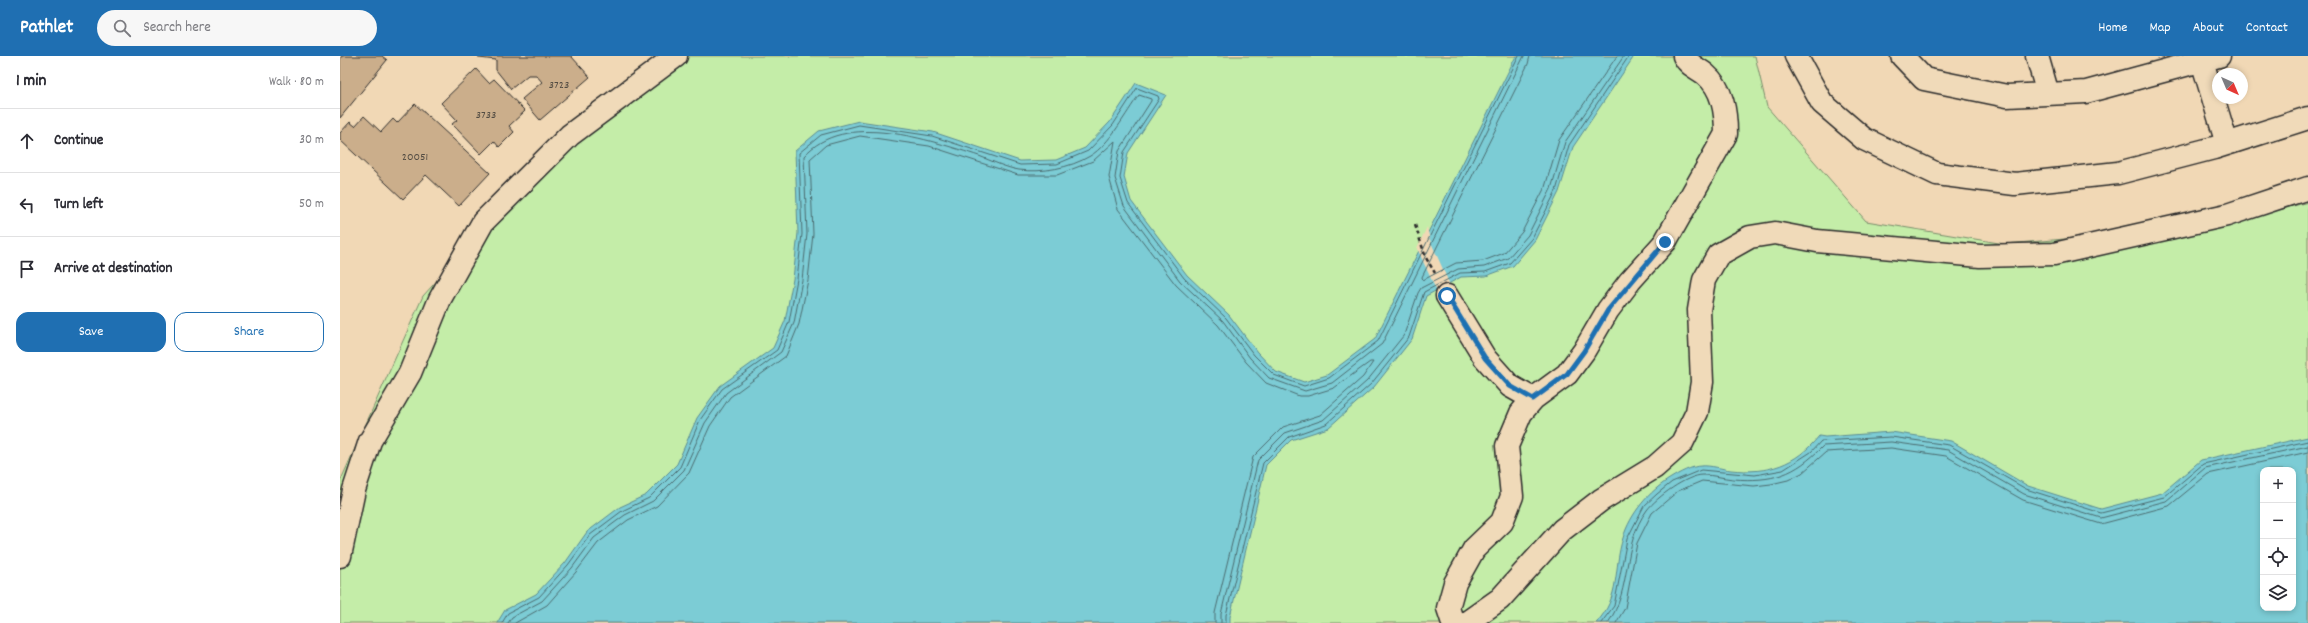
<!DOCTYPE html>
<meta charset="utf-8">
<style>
:root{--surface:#fff;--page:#f7f7f7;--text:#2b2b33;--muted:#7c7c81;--line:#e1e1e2;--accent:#1f6fb2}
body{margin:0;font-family:Dekko,sans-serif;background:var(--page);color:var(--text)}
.controls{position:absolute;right:12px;bottom:12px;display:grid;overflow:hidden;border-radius:8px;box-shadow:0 2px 6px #0003}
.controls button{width:36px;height:36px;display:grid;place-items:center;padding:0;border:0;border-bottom:1px solid var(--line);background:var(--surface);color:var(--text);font:20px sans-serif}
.compass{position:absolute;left:1872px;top:12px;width:36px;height:36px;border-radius:50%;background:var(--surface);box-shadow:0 2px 6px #0003;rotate:136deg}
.stop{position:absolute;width:12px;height:12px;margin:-9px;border:3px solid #1f6fb2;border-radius:50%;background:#fff}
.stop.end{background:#1f6fb2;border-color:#fff;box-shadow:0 1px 4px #0008}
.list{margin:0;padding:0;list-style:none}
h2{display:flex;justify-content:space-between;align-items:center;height:52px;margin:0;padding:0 16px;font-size:17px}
h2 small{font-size:13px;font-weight:400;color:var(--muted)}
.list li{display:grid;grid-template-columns:26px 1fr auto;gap:12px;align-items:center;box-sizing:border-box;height:64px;padding:0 16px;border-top:1px solid var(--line)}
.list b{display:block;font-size:15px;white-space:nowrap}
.list em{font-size:13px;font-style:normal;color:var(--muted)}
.actions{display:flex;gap:8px;padding:12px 16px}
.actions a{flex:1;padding:9px 0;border:1px solid var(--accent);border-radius:12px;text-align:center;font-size:14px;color:var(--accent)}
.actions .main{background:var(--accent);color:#fff}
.icon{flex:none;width:22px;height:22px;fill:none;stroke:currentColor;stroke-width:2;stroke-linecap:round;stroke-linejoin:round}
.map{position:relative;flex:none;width:1968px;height:567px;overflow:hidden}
header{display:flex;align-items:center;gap:24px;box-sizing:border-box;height:56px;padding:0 20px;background:var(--accent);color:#fff}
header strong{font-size:19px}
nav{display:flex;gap:22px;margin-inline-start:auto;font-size:14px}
.search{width:280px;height:36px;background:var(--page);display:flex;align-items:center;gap:10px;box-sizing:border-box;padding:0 14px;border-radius:22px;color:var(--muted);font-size:15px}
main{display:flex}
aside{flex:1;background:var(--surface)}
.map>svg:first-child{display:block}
</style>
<header>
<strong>Pathlet</strong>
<div class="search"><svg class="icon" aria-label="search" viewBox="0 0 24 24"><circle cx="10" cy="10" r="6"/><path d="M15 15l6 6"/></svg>Search here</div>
<nav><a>Home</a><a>Map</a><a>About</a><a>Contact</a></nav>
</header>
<main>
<aside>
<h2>1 min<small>Walk · 80 m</small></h2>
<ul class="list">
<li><svg class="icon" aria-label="ahead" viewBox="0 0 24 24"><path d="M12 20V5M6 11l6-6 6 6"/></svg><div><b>Continue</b></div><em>30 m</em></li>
<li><svg class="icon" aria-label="left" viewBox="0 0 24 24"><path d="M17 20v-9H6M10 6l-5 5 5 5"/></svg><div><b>Turn left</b></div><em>50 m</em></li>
<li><svg class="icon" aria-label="arrive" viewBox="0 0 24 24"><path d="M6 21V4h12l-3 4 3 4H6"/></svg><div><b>Arrive at destination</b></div></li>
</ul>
<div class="actions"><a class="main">Save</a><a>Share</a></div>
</aside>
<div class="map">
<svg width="1968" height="567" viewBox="0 0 1968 567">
<rect width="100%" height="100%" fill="#f1d8b5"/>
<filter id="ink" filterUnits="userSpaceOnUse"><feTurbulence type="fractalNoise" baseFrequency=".025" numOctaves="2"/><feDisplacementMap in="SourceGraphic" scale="8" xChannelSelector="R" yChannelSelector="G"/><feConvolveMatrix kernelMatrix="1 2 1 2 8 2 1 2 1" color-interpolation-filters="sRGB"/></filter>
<g filter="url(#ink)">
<!-- green -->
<path fill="#c4eda8" stroke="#788c6a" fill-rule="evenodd" d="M 333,0 L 1415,0 L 1427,51 L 1526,165 L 1665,188 L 1880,170 L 1968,146 L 1968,567 L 0,567 L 0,426 L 83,240 L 201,110 ZM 1923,414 L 1953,414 L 1953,552 L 1923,552 Z"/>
<!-- water -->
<path fill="#7cccd5" stroke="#5c8c91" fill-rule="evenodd" d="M 1176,0 L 1293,0 L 1293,2 L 1233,91 L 1219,136 L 1195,184 L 1173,210 L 1146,220 L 1121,221 L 1086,240 L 1072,283 L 1034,331 L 988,372 L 951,384 L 926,409 L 890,561 L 890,567 L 157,567 L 165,554 L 196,538 L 225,507 L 247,476 L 280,451 L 306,439 L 337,408 L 357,362 L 380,330 L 433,292 L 445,265 L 453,223 L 458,177 L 455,95 L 479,75 L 519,65 L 593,76 L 680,105 L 716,104 L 745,92 L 770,66 L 796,27 L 826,39 L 788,97 L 784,121 L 791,145 L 847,219 L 889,259 L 917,296 L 936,316 L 964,326 L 987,319 L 1035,283 Z
M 1551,376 L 1611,385 L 1688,430 L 1761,453 L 1822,437 L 1861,404 L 1968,381 L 1968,567 L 1256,567 C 1281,541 1273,513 1283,482 C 1290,458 1309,435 1331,422 C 1339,417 1352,410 1361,410 C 1371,409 1382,413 1391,414 C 1428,418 1456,409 1479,380 L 1485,381 ZM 1923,414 L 1953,414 L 1953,552 L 1923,552 Z"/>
<!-- pier -->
<path fill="#f1d8b5" d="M 1087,171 L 1090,184 L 1110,229 L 1097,236 L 1077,192 Z"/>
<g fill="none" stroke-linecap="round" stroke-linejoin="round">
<!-- shore -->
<path stroke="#4b6b6f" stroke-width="1" d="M 1190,0 L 1188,8 L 1082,221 L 1083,224 L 1116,207 L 1143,205 L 1164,197 L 1182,176 L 1205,131 L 1219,84 L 1277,0
M 162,567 L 168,557 L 199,541 L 228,509 L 250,479 L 282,455 L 309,442 L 340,411 L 360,364 L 382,333 L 437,294 L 449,266 L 457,223 L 462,178 L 459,97 L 481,79 L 519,69 L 592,80 L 680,109 L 717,108 L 748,95 L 773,69 L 797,32 L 818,40 L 819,43 L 784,96 L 780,122 L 788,147 L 844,222 L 886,262 L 914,299 L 934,319 L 964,330 L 989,322 L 1038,285 L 1179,0
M 168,567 L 172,561 L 202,545 L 232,512 L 254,482 L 285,459 L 313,445 L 344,414 L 365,367 L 386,337 L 441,296 L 454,267 L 462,224 L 467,178 L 464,100 C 504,54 590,84 639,100 C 652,105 666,112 679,114 C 702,117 730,112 750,100 C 770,88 786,57 799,39 L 811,43 L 811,45 L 779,95 L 775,122 L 784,150 L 840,225 L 883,265 L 910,302 L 929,322 L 965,335 L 992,327 L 1042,288 L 1184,0
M 175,567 L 207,549 L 236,516 L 258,487 L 288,464 L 317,450 L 349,417 L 370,370 L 390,341 L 446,300 L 459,268 L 468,224 L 473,178 L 470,103 L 486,89 L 520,80 L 589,90 L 678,119 L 717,119 L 753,105 L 775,85 L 769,121 L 778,153 L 836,229 L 878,269 L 906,306 L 926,327 L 959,340 L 968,340 L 994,332 L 1030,306 L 1033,306 L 1023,321 L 980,359 L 943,371 L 913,401 L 875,557 L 875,567
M 881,567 L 881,558 L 918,404 L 945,377 L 983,364 L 1027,325 L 1064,279 L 1078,237 L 1081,232 L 1118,213 L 1144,211 L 1168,202 L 1188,179 L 1211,133 L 1225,86 L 1284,0
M 886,567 L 886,559 L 923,407 L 949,381 L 986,368 L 1031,328 L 1069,281 L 1084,236 L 1120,217 L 1145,216 L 1170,207 L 1192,182 L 1216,135 L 1229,89 L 1289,0
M 1261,567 L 1274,550 L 1287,483 L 1304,450 L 1317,438 L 1332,426 L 1361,414 L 1415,419 L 1443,414 L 1471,396 L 1481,385 L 1551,381 L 1609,389 L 1686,433 L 1761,457 L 1824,441 L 1863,408 L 1968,385
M 1268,567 C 1293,532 1281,489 1307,454 C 1317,441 1347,419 1363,419 C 1373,419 1383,422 1393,423 C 1433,426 1455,419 1483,390 L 1551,386 L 1608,394 L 1684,438 L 1761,462 L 1826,445 L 1865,412 L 1968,390
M 1276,567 L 1285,552 L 1297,487 L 1312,457 L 1338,435 L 1362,425 L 1414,430 L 1431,428 L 1448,424 L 1462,417 L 1486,396 L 1551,392 L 1606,400 L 1683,444 L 1761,468 L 1829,450 L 1868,418 L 1968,396"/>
</g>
<!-- building -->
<path fill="#cbae8b" stroke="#2b2b2b" d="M 2,0 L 42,0 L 47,4 L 0,62 L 0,3 Z
M 139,0 L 231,0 L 250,21 L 200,64 L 182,43 L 202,26 L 196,19 L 188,19 L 171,33 L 156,14 L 156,4 L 139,2 Z
M 136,13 L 149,27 L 154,23 L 185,55 L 169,70 L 174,76 L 159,91 L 154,85 L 141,98 L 112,68 L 117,64 L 101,47 Z
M 75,48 L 150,117 L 119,150 L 86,119 L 63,143 L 0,84 L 0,77 L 10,66 L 15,70 L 24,60 L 41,76 L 53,63 L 57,67 Z"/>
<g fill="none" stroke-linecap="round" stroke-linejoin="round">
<defs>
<path id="minor" d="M 1456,0 L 1482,47 L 1524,83 L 1597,118 L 1675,128 L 1778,117 L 1874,92 L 1968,62
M 1562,0 L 1584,23 L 1667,40 L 1746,36 L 1879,0
M 1697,0 L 1708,38
M 1858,0 L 1862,5 L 1887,88
M 1107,240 L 1145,302 L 1170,330 L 1193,343 L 1227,318 L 1244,295 L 1268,254 L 1290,225 L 1325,186 L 1386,78 C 1386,56 1383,33 1365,18 C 1357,12 1348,9 1344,0
M 0,500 L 14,434 L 30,385 L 70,317 L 100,243 L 143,166 L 230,79 L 336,0
M 1113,567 L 1108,552 L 1115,527 L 1134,493 L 1162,466 L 1172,440 L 1167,390 L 1181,357 L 1193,343
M 1126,567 L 1160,543 L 1222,474 L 1261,444 L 1315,411 L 1342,387 L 1357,356 L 1362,326 L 1359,254 L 1364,224 L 1378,199 L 1410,181 L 1435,177 L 1477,185 L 1640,200 L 1714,198 L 1887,159 L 1968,132"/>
</defs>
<!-- minor casing -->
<use href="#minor" stroke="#2b2b2b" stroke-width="25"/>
<!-- path -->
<path stroke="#2b2b2b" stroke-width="2.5" stroke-dasharray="4 3" stroke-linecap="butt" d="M 1075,169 L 1086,202 L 1095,217"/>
<!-- minor -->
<use href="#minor" stroke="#f0dab9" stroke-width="22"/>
</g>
</g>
<g fill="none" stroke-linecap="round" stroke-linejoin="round" filter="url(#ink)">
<!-- route -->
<path stroke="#1f6fb2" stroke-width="5" d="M 1107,240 L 1145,302 L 1170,330 L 1193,343 L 1227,318 L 1244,295 L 1268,254 L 1325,186"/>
</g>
<g text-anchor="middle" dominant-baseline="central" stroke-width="4" stroke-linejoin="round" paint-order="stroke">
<!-- number labels -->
<g font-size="12" fill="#534c43">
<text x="219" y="29">3723</text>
<text x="146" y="59">3733</text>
<text x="75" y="101">20051</text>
</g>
</g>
</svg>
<div class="controls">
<button>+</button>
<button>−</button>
<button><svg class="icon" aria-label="locate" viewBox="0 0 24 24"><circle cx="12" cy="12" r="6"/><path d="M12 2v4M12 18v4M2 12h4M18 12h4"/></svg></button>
<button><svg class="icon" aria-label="layers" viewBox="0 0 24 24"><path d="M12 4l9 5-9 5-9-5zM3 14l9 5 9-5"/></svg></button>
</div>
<svg class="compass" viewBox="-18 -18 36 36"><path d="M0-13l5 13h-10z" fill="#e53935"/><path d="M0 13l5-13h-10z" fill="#7c7c81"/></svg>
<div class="stop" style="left:1107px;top:240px"></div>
<div class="stop end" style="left:1325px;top:186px"></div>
</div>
</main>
